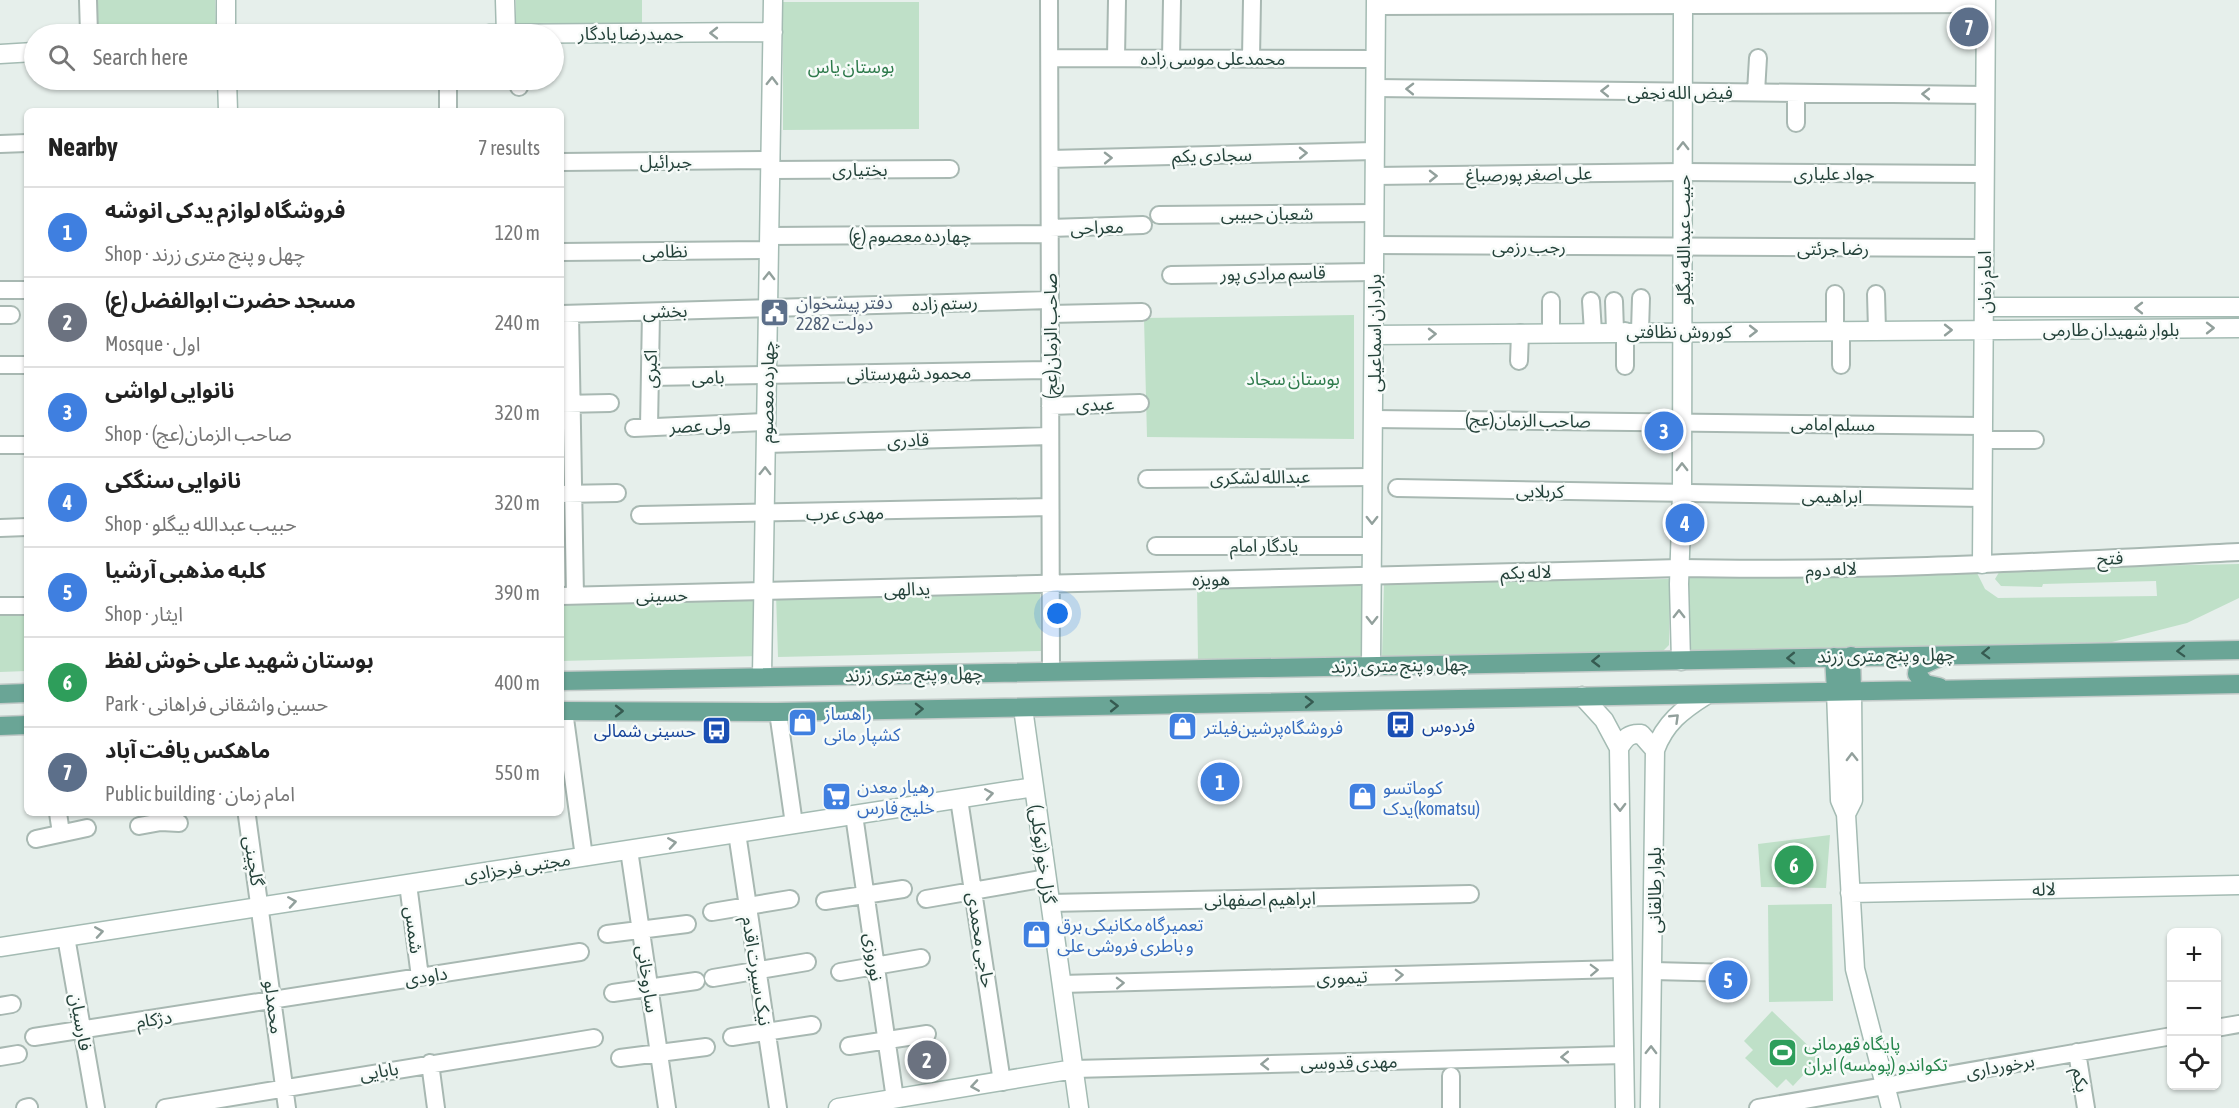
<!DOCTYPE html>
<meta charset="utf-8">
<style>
:root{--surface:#fff;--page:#f2f2f2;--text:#222;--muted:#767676;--line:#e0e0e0;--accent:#0b8043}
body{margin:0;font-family:"Asap Condensed","Noto Sans Arabic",sans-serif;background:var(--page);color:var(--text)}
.controls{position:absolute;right:18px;bottom:18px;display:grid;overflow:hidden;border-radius:9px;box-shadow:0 2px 4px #0004}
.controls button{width:54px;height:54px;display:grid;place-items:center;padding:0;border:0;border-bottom:2px solid var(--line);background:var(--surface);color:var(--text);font:30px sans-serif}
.you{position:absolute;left:1058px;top:614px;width:21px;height:21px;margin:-15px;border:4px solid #fff;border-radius:50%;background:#1a73e8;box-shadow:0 0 0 9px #1a73e833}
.badge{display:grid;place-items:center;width:39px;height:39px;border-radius:50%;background:var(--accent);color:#fff;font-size:20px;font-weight:700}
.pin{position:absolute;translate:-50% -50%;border:3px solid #fff;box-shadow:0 2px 6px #0006}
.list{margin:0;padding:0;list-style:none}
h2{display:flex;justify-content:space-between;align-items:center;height:78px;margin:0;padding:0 24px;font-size:26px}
h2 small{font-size:20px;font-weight:400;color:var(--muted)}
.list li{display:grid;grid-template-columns:39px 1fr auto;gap:18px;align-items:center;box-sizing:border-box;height:90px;padding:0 24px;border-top:2px solid var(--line)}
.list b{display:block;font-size:22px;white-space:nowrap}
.list p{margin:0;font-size:20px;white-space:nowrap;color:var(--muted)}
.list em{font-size:20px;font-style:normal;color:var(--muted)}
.icon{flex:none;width:33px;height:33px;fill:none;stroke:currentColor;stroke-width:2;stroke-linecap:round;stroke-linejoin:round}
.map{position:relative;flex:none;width:2239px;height:1108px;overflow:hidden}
.search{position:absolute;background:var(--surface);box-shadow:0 2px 4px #0004;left:24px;top:24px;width:540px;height:66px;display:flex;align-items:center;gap:15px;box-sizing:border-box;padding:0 21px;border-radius:33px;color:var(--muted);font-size:22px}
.panel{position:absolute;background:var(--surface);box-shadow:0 2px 4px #0004;left:24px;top:108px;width:540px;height:708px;border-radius:9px}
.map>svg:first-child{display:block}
</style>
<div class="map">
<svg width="2239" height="1108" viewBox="0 0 2239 1108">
<rect width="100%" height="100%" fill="#e6efeb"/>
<!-- green -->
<path fill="#bfe0c8" d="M 92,0 L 215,0 L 216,29 L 93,32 Z
M 516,0 L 642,0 L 642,23 L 516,25 Z
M 783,2 L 919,2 L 919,129 L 783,130 Z
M 1354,315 L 1354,439 L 1147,437 L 1144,318 Z
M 2239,564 L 2239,598 L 2187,623 L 2112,642 L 1694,652 L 1687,646 L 1686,578 L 1948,569 L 1977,573 L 1985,589 L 1998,598 L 2157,596 L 2156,581 L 2043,584 L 2042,587 L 2001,586 L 1995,579 L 2001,569 Z
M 1670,579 L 1669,645 L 1662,652 L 1382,658 L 1384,583 Z
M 1365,583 L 1366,655 L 1361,659 L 1198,662 L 1197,584 Z
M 1040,589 L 1041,651 L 778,657 L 776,594 Z
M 757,597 L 760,656 L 561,661 L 561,599 Z
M 27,609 L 27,671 L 0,672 L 0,610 Z
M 1830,835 L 1826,888 L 1761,887 L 1758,844 Z
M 1832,904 L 1833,1001 L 1769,1002 L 1768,905 Z
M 1772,1011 L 1820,1057 L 1793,1086 L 1786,1079 L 1777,1088 L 1745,1058 L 1753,1050 L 1744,1041 Z"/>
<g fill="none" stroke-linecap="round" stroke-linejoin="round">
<defs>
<path id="street" d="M 88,0 L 89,34
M 1049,0 L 1051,672
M 1376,6 L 1985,4
M 1050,58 L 1376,59
M 1116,58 L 1117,0
M 1171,58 L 1172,0
M 1251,58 L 1252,0
M 519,80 L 519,87
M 1375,88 L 1985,95
M 1756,92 L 1758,58
M 448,111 L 448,80
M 1796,123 L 1796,93
M 0,144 L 27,143
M 1050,159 L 1375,151
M 561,162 L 771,160
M 770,170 L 950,169
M 1375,176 L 1683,172 L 1984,174
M 1159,215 L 1374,213
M 1050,228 L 1143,225
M 769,236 L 1050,234
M 1374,245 L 1984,248
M 561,252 L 769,250
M 1171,275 L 1374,272
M 0,290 L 27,290
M 1876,294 L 1877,330
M 1551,301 L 1551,332
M 1591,301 L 1593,332
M 1614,301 L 1615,331
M 561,314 L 1050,300
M 570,314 L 575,596
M 1050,314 L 1142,312
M 0,315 L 11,315
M 1835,330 L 1835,294
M 1841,330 L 1841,365
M 1625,331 L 1625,366
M 1640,331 L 1641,298
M 1519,361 L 1520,333
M 0,365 L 27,365
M 650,377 L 1050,370
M 562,404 L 610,403
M 1050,406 L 1140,403
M 1373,419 L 1983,426
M 649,427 L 651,312
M 634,428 L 766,422
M 1983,440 L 2035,440
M 766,444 L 1050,436
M 0,445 L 27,445
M 1147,479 L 1372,477
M 1397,488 L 1982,498
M 561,494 L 617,493
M 640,515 L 1050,507
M 0,528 L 27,527
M 1156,546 L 1372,546
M 561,596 L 1680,568 C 1866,572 2053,561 2239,552
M 0,606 L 27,606
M 564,711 L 584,857
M 778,712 L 794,824
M 959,799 L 1002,1082
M 58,813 L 61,833
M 854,815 L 895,1099
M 247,816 L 287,1108
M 139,826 L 161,822 L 179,823
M 737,833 L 778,1108
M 36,839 L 87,828
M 629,850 L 667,1108
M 408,884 L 420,977
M 926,899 L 1047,878
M 825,901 L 903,889
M 1050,903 L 1470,894
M 712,912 L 790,899
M 607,934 L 687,924
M 66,937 L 96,1108
M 1653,971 L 1734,973
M 840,972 L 921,958
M 713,978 L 807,962
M 1062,984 L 1621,969
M 613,993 L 696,981
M 0,1006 L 12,1004
M 2216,1028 L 2239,1024
M 34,1037 L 580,952
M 732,1037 L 812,1025
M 849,1046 L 927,1034
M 2077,1052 L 2086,1108
M 0,1057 L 18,1054
M 620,1058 L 706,1047
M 430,1063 L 436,1108
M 1074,1069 L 1624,1055
M 1451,1076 L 1451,1108
M 25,1108 L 29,1107
M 165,1108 L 594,1038
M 1758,1108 L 2172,1036"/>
<path id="secondary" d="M 226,0 L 226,34
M 505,0 L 506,34
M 489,34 L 773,32
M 0,54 L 34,52
M 227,80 L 228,111
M 1984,307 L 2239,307
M 1374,335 L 2239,328
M 1982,564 L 1986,0
M 1681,661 L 1679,584 L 1682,493 L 1683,0
M 1371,665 L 1376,0
M 762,676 L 773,0
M 1836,691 L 1840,800 L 1846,814 L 1855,969 L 1891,1108
M 1582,696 L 1604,720 L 1619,748 L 1625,1108
M 1023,708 L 1079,1108
M 1619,748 C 1625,738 1629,733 1641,734 L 1655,750
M 1846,814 L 1853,800 L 1852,691
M 1850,893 L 2239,885
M 0,947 L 1034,787
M 838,1108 L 1074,1069
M 1650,1108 L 1655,750 C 1665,723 1682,710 1706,695"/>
<path id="primary" d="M 1851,656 L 1852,691
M 1834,657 L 1836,691
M 1938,658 L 1918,667 L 1917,674 L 1925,684 L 1939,687
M 561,681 L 2239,650
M 0,694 L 27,693
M 561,711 L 778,712 L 2239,684
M 0,726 L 27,725"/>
</defs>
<!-- street casing -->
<use href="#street" stroke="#a8b8b2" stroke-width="20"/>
<!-- secondary casing -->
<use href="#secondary" stroke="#a4bbb3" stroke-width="21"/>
<!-- primary casing -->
<use href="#primary" stroke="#c2cac8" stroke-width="21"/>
<!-- street -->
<use href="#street" stroke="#fff" stroke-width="16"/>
<!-- secondary -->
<use href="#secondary" stroke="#fff" stroke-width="18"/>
<!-- primary -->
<use href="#primary" stroke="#6aa596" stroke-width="18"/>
</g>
<!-- one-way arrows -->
<defs><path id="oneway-chevron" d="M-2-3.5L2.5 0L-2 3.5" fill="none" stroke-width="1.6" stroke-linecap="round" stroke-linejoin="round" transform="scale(1.5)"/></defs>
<g stroke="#92a09c">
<use href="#oneway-chevron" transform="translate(714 33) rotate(180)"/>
<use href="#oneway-chevron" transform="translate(772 81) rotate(-89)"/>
<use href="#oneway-chevron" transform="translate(1410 89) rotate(-179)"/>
<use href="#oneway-chevron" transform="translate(1605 91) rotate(-179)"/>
<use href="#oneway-chevron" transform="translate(1926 94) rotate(-179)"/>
<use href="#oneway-chevron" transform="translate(1683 146) rotate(-90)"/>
<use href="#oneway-chevron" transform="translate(1303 153) rotate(-1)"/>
<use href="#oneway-chevron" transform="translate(1108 158) rotate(-1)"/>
<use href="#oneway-chevron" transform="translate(1433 176) rotate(-1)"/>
<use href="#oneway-chevron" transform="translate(769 276) rotate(-89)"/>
<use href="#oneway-chevron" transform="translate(2139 308) rotate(180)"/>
<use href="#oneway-chevron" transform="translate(2210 328)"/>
<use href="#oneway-chevron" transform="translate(1948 330)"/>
<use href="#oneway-chevron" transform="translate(1753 331)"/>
<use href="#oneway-chevron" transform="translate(1432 334) rotate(-1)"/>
<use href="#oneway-chevron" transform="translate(1682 467) rotate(-90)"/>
<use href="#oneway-chevron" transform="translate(765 471) rotate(-89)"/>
<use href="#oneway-chevron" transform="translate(1372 520) rotate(90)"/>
<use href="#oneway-chevron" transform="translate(1679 614) rotate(-90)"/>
<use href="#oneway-chevron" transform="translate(1372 620) rotate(90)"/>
<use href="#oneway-chevron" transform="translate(1675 718) rotate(-44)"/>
<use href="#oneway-chevron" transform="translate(1852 757) rotate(-91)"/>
<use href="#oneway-chevron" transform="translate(989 794) rotate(-9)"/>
<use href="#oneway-chevron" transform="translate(1620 807) rotate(89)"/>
<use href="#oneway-chevron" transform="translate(672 843) rotate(-9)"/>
<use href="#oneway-chevron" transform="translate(292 902) rotate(-9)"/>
<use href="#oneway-chevron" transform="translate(99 932) rotate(-9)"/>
<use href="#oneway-chevron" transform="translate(1594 970) rotate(-2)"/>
<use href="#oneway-chevron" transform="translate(1399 975) rotate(-2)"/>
<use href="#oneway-chevron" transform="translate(1120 983) rotate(-2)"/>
<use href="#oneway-chevron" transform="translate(1651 1050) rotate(-89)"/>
<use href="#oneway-chevron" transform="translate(1565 1057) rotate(179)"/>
<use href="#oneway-chevron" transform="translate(1265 1064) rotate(179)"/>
<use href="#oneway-chevron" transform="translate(975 1086) rotate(171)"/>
</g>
<g stroke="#365b51">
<use href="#oneway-chevron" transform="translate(2181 651) rotate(178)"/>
<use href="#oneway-chevron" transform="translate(1986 653) rotate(178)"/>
<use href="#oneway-chevron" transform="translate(1791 658) rotate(179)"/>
<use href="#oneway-chevron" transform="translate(1596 661) rotate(179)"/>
<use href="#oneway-chevron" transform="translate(1309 702) rotate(-1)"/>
<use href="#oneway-chevron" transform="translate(1114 706) rotate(-1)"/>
<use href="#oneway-chevron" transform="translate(919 709) rotate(-1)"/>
<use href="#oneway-chevron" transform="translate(619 711)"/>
</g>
<!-- icons -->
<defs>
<symbol id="civic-square" viewBox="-11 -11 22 22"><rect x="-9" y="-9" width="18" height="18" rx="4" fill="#5c6f8a" stroke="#f7fbf9"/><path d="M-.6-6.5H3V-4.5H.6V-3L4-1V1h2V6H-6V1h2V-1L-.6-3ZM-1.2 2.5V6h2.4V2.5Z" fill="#fff"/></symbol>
<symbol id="shop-square" viewBox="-11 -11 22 22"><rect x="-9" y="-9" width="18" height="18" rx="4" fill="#3f7fe0" stroke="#f7fbf9"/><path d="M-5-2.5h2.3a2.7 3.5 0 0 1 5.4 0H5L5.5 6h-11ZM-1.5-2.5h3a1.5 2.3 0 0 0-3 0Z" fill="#fff"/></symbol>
<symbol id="bus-square" viewBox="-11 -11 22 22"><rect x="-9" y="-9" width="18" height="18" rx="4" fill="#1a4fb4" stroke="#f7fbf9"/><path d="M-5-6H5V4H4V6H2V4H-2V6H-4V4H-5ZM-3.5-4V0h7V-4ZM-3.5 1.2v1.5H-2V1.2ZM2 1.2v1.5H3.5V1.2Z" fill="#fff"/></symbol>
<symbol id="supermarket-square" viewBox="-11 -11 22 22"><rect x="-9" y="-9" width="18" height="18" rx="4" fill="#3f7fe0" stroke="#f7fbf9"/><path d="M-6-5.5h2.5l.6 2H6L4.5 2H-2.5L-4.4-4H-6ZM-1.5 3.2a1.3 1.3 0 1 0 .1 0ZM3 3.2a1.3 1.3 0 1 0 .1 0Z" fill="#fff"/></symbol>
<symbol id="stadium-square" viewBox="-11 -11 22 22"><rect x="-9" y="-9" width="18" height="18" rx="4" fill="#2e9e5b" stroke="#f7fbf9"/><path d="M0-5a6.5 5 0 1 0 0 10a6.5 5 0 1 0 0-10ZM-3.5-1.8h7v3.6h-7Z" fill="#fff"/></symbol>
</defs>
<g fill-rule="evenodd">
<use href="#civic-square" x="758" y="296" width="33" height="33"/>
<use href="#shop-square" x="786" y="706" width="33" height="33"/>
<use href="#bus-square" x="1384" y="708" width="33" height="33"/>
<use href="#shop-square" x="1166" y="710" width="33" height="33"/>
<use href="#bus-square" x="700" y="714" width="33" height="33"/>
<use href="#supermarket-square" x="820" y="780" width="33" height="33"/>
<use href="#shop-square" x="1346" y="780" width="33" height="33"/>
<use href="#shop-square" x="1020" y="918" width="33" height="33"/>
<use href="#stadium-square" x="1766" y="1036" width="33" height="33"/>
</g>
<g text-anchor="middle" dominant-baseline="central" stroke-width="5" stroke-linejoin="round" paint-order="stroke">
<!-- street labels -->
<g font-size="18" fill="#24423a" stroke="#f7fbf9">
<text x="631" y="33">حمیدرضا یادگار</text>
<text x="1213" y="58">محمدعلی موسی زاده</text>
<text x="1680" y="92">فیض الله نجفی</text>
<text transform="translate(1212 155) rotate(-1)">سجادی یکم</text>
<text x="666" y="161">جبرائیل</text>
<text x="860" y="169">بختیاری</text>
<text x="1834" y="173">جواد علیاری</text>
<text transform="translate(1529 174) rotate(-1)">علی اصغر پورصباغ</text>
<text x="1267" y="213">شعبان حبیبی</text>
<text transform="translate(1097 227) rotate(-2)">معراحی</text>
<text x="910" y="235">چهارده معصوم (ع)</text>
<text transform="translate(1683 240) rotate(-90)">حبیب عبدالله بیگلو</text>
<text x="1529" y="246">رجب رزمی</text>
<text x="1833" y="248">رضا جرئتی</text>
<text transform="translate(665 251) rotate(-1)">نظامی</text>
<text transform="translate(1273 273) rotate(-1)">قاسم مرادی پور</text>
<text transform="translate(1984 282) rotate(-90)">امام زمان</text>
<text transform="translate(945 303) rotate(-2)">رستم زاده</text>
<text transform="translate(665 311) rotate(-2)">بخشی</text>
<text x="2111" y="329">بلوار شهیدان طارمی</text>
<text x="1679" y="331">کوروش نظافتی</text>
<text transform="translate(1374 333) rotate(-90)">برادران اسماعیلی</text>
<text transform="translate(1050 336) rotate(-90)">صاحب الزمان(عج)</text>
<text transform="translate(650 369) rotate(-89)">اکبری</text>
<text transform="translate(909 373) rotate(-1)">محمود شهرستانی</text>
<text transform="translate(708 377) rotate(-1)">بامی</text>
<text transform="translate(767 392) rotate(-89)">چهارده معصوم</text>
<text transform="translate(1095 404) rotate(-2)">عبدی</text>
<text transform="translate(1528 420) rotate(1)">صاحب الزمان(عج)</text>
<text transform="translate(1833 424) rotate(1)">مسلم امامی</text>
<text transform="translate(700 425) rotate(-3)">ولی عصر</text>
<text transform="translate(908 440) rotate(-2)">قادری</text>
<text transform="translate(1260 477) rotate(-1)">عبدالله لشکری</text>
<text transform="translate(1540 491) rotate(1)">کربلایی</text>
<text transform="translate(1832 496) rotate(1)">ابراهیمی</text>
<text transform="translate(845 513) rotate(-1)">مهدی عرب</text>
<text x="1264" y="545">یادگار امام</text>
<text transform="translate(2110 558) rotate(-3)">فتح</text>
<text transform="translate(1831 569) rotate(-2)">لاله دوم</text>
<text transform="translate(1526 572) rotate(-1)">لاله یکم</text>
<text transform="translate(1211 579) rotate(-1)">هویزه</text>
<text transform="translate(907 589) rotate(-2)">یدالهی</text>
<text transform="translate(662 595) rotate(-1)">حسینی</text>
<text transform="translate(1886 655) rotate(-1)">چهل و پنج متری زرند</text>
<text transform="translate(1400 665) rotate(-1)">چهل و پنج متری زرند</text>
<text transform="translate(914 674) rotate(-1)">چهل و پنج متری زرند</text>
<text transform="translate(1043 854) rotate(82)">گزل خو (توکلی)</text>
<text transform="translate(254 861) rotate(81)">گلچینی</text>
<text transform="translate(517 867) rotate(-9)">مجتبی فرحزادی</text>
<text transform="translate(2044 889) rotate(-1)">لاله</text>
<text transform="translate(1654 890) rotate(-90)">بلوار طالقانی</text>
<text transform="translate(1260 899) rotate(-1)">ابراهیم اصفهانی</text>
<text transform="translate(414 930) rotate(83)">شمس</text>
<text transform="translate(981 940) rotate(81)">حاجی محمدی</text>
<text transform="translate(874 957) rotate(82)">نوروزی</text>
<text transform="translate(757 971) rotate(81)">نیک سیرت اقدم</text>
<text transform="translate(426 976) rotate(-9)">داودی</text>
<text transform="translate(1342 977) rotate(-2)">تیموری</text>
<text transform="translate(648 979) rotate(82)">ساروخانی</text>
<text transform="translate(274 1007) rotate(83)">محمدلو</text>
<text transform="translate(154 1019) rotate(-8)">دژکام</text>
<text transform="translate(81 1022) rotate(80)">فارسیان</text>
<text transform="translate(1349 1062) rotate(-1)">مهدی قدوسی</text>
<text transform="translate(2000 1066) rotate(-10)">برخورداری</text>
<text transform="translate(379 1071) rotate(-9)">بابایی</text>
<text transform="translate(2081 1080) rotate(80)">یکم</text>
</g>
<!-- park labels -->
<g font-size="18" fill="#2d7a4b" stroke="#f7fbf9">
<text x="851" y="66">بوستان یاس</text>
<text x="1293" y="378">بوستان سجاد</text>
</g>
<!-- service labels -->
<g font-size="18" fill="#4e5e75" stroke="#f7fbf9" text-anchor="start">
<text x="796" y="302">دفتر پیشخوان<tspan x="796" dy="21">دولت 2282</tspan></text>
</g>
<!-- shop labels -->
<g font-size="18" fill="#366cbe" stroke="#f7fbf9" text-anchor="start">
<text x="824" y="713">راهساز<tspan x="824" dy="21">کشپار مانی</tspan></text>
<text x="1204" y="727">فروشگاه‌پرشین‌فیلتر</text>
<text x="857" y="786">رهیار معدن<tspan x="857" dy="21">خلیج فارس</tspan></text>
<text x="1383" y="787">کوماتسو<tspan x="1383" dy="21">یدک(komatsu)</tspan></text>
<text x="1057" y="924">تعمیرگاه مکانیکی برق<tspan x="1057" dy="21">و باطری فروشی علی</tspan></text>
</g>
<!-- transit labels -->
<g font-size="18" fill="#164399" stroke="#f7fbf9" text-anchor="start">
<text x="1422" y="725">فردوس</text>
<text x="696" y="730" text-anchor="end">حسینی شمالی</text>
</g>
<!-- leisure labels -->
<g font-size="18" fill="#27864d" stroke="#f7fbf9" text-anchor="start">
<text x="1804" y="1043">پایگاه قهرمانی<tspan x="1804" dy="21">تکواندو (پومسه) ایران</tspan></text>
</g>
</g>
</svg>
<div class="controls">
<button>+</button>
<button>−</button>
<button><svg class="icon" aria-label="locate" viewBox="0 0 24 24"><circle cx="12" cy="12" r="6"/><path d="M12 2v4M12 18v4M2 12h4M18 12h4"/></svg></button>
</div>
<div class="you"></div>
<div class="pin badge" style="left:1220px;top:782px;background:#3f7fe0">1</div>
<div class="pin badge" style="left:927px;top:1060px;background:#6b7280">2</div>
<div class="pin badge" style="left:1664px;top:431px;background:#3f7fe0">3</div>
<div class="pin badge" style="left:1685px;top:523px;background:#3f7fe0">4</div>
<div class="pin badge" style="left:1728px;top:980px;background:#3f7fe0">5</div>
<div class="pin badge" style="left:1794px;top:865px;background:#2e9e5b">6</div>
<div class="pin badge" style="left:1969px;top:27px;background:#5c6f8a">7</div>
<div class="search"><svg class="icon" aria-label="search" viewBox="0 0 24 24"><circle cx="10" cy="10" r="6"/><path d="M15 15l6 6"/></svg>Search here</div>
<section class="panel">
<h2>Nearby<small>7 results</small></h2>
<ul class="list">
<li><span class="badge" style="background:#3f7fe0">1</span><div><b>فروشگاه لوازم یدکی انوشه</b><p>Shop · چهل و پنج متری زرند</p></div><em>120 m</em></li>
<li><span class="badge" style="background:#6b7280">2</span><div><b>مسجد حضرت ابوالفضل (ع)</b><p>Mosque · اول</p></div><em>240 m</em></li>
<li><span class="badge" style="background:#3f7fe0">3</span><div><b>نانوایی لواشی</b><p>Shop · صاحب الزمان(عج)</p></div><em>320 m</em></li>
<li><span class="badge" style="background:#3f7fe0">4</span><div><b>نانوایی سنگکی</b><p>Shop · حبیب عبدالله بیگلو</p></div><em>320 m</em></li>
<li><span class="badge" style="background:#3f7fe0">5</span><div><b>کلبه مذهبی آرشیا</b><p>Shop · ایثار</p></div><em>390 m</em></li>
<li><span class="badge" style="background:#2e9e5b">6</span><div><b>بوستان شهید علی خوش لفظ</b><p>Park · حسین واشقانی فراهانی</p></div><em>400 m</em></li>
<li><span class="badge" style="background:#5c6f8a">7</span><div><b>ماهکس یافت آباد</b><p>Public building · امام زمان</p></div><em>550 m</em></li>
</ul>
</section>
</div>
